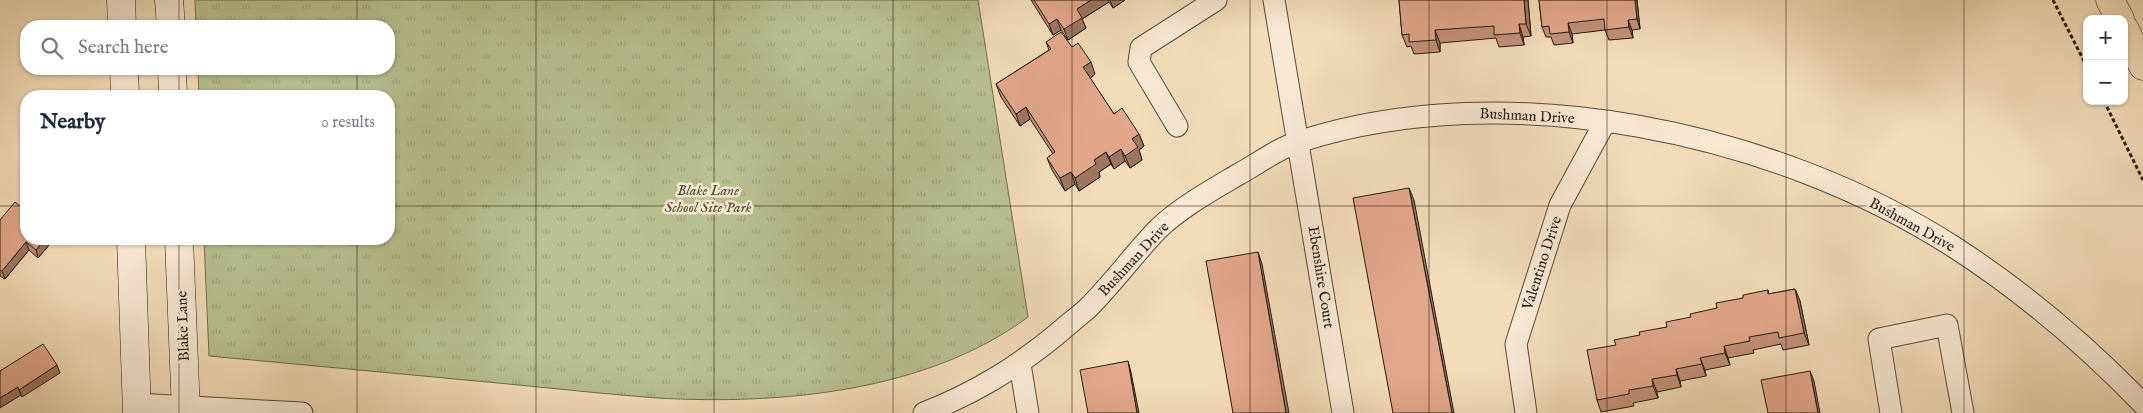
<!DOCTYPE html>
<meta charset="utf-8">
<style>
:root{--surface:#fff;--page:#f6f6f7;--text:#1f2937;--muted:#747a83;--line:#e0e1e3}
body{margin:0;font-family:"IM FELL English",serif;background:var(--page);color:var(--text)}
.controls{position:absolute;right:15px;top:15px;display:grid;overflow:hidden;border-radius:10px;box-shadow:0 1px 4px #0004}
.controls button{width:45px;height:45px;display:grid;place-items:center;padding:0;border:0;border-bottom:1px solid var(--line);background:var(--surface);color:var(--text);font:25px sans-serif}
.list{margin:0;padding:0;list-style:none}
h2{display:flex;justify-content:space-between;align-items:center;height:65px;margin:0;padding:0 20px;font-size:21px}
h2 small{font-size:16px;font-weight:400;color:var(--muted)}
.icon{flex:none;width:28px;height:28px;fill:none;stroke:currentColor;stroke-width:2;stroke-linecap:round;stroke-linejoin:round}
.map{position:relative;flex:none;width:2143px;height:413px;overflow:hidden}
.search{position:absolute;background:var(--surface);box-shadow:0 1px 4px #0004;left:20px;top:20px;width:375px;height:55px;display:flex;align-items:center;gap:12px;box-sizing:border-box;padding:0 18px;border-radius:20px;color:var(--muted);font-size:19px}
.panel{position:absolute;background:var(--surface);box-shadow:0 1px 4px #0004;left:20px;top:90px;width:375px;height:155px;border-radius:20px}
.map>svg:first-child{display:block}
</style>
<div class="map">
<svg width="2143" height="413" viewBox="0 0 2143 413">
<defs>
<pattern id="park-tufts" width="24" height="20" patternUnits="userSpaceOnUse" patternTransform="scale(1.25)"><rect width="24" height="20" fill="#b8c191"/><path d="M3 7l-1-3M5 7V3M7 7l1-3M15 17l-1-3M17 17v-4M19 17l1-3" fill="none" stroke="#9ea57c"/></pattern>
</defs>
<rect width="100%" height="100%" fill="#f4dcb9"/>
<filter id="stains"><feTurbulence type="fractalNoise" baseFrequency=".004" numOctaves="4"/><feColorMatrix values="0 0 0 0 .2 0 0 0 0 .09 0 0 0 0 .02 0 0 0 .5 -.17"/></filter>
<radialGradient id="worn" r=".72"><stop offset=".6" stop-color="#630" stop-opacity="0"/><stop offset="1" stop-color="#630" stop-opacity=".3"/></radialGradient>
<!-- park -->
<path fill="url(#park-tufts)" stroke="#706e50" d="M 195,0 L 978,0 L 1028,317 C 927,392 780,405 657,398 C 604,394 551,388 498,383 C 402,374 306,365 209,356 L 204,239 L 389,239 L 389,96 L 199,96 L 198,69 L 389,69 L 389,26 L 196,26 Z"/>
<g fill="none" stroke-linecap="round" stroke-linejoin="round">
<defs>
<path id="minor" d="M 1274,0 L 1343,413
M 1177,126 L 1139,62 L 1141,48 L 1216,0
M 1020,364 L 1028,413
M 136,404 L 302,413
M 924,413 C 975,393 1014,369 1056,335 C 1066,326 1078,317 1088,308 C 1113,283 1134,254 1158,229 C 1181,207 1212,190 1239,174 C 1259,163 1280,147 1301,141 C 1508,75 1775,132 1954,247 C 2025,293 2085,344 2143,404
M 1526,413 L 1516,344 L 1560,205 L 1605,122
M 1891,413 L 1879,339 L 1947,325 L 1963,413"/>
<path id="secondary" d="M 121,0 L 122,26
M 169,0 L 171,26
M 124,69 L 125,96
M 172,69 L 173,96
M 131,239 L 137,413
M 179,239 L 186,413"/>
<path id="motorway" d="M 2110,0 L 2120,19
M 2124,28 L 2143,66"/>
</defs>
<!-- minor casing -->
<use href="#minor" stroke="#5a4c3a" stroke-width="23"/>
<!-- secondary casing -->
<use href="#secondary" stroke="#271c0f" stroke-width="29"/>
<!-- motorway casing -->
<use href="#motorway" stroke="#271c0f" stroke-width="29"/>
<!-- path -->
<path stroke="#271c0f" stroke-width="3" stroke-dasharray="4 2.5" stroke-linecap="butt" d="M 2053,0 L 2087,67
M 2104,101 L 2143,180"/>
<!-- minor -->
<use href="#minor" stroke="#f8e8d2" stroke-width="21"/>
<!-- secondary -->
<use href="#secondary" stroke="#f8e8d2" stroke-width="28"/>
<!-- motorway -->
<use href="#motorway" stroke="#f4dcb9" stroke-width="28"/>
</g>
<!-- wall -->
<path fill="#c29078" stroke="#271c0f" d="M 1031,0 L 1125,0 L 1113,8 L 1109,2 L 1082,19 L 1086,28 L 1068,40 L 1061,30 L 1053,35 Z
M 1399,0 L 1528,0 L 1531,36 L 1523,37 L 1524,45 L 1499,47 L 1496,38 L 1440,43 L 1440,52 L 1414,54 L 1411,46 L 1407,47 L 1402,35 Z
M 1539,0 L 1637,0 L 1640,29 L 1632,30 L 1633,38 L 1609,40 L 1605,30 L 1572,34 L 1573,43 L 1554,45 L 1551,37 L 1546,37 L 1542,27 Z
M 1046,42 L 1072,47 L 1095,74 L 1090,78 L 1114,114 L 1139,134 L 1144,146 L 1139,150 L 1142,160 L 1130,168 L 1125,161 L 1114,169 L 1111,164 L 1099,172 L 1100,177 L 1079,191 L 1075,184 L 1065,191 L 1052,170 L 1047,158 L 1053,154 L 1030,119 L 1020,126 L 1001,97 L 996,84 L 1049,50 Z
M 0,220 L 54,239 L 38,258 L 29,250 L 5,279 L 0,276 Z
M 1795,289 L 1800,301 L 1809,345 L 1783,350 L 1781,344 L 1753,350 L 1754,353 L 1728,358 L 1730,365 L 1705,370 L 1706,376 L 1680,381 L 1681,387 L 1657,392 L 1658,398 L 1633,403 L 1634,406 L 1601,412 L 1597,400 L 1616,345 L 1640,335 L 1667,327 L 1743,298 L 1768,290 L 1769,294 Z"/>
<!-- shaded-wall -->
<path fill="#9e7561" stroke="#271c0f" d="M 1091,0 L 1108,0 L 1109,2 L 1082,19 L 1086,28 L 1068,40 L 1064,29 L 1077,9 Z
M 1110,0 L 1125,0 L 1113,8 Z
M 1524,0 L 1528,0 L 1531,36 L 1526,24 Z
M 1635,0 L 1637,0 L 1640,29 L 1637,19 Z
M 1057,19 L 1061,30 L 1053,35 L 1049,24 Z
M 1628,20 L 1632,30 L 1633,38 L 1629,27 Z
M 1568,23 L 1572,34 L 1573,43 L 1569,32 Z
M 1519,24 L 1523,37 L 1524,45 L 1520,33 Z
M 1435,30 L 1440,43 L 1440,52 L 1436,40 Z
M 1091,62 L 1095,74 L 1088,80 L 1083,67 Z
M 1026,107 L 1030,119 L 1020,126 L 1016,114 Z
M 1139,134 L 1144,146 L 1139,150 L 1142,160 L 1130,168 L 1125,156 L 1132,139 Z
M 1121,149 L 1125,161 L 1114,169 L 1109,157 Z
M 1106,152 L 1111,164 L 1099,172 L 1100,177 L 1079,191 L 1075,178 L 1094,160 Z
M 1071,172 L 1075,184 L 1065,191 L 1060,178 Z
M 1409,188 L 1414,200 L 1454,413 L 1452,413 Z
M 45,239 L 54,239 L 38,258 L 36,250 Z
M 26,242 L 29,250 L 5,279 L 2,271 Z
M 1258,252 L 1262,264 L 1289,413 L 1286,413 Z
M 1795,289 L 1800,301 L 1809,345 L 1804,333 Z
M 1724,346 L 1728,358 L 1730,365 L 1725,353 Z
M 1700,358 L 1705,370 L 1706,376 Z
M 1128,361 L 1131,372 L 1139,413 L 1137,413 Z
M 57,365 L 60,373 L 22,397 L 19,390 Z
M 1676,369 L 1680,381 L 1681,387 L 1677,375 Z
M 1810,371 L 1814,381 L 1820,413 L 1818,413 Z
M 1652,379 L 1657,392 L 1658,398 L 1653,386 Z
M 18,387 L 21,395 L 0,408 L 0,398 Z"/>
<!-- building -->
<path fill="#e1a78b" stroke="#271c0f" d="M 1034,0 L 1091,0 L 1077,9 L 1082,18 L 1064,29 L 1057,19 L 1049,24 Z
M 1399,0 L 1524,0 L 1526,24 L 1519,24 L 1520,33 L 1494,35 L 1494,26 L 1435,30 L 1436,40 L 1409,42 L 1409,34 L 1402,35 Z
M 1539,0 L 1635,0 L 1637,19 L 1628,20 L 1629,27 L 1605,30 L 1604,19 L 1568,23 L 1569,32 L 1550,34 L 1549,26 L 1542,27 Z
M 1061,32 L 1072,47 L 1078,43 L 1091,62 L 1083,67 L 1114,114 L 1122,108 L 1139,134 L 1132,139 L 1138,147 L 1125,156 L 1121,149 L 1109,157 L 1106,152 L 1094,160 L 1096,164 L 1075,178 L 1071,172 L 1060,178 L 1047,158 L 1055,152 L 1026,107 L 1016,114 L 996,84 L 1051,49 L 1046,42 Z
M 1409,188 L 1452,413 L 1393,413 L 1353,198 Z
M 15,202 L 26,211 L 26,239 L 45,239 L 36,250 L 26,242 L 2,271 L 0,270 L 0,220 Z
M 1258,252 L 1286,413 L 1233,413 L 1206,261 Z
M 1795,289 L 1804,333 L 1779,338 L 1778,332 L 1749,337 L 1750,341 L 1724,346 L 1725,353 L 1700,358 L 1702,364 L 1676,369 L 1677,375 L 1652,379 L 1653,386 L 1629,390 L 1629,394 L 1597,400 L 1587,350 L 1616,345 L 1614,340 L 1640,335 L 1639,332 L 1667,327 L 1666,322 L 1691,317 L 1690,314 L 1717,308 L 1716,303 L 1743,298 L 1743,295 L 1768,290 L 1768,294 Z
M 43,344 L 57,365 L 19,390 L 18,387 L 0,398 L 0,371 Z
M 1128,361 L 1137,413 L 1088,413 L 1080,370 Z
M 1810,371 L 1818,413 L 1768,413 L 1761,380 Z"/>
<!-- grid -->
<path fill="none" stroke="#271c0f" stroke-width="1" stroke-opacity="0.55" d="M 179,0 L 179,26M 357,0 L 357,26M 536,0 L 536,413M 714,0 L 714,413M 893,0 L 893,413M 1072,0 L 1072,413M 1250,0 L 1250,413M 1429,0 L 1429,413M 1607,0 L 1607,413M 1786,0 L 1786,413M 1964,0 L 1964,413M 179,69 L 179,96M 357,69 L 357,96M 0,206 L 26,206M 389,206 L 2143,206M 179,239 L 179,413M 357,239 L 357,413"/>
<g text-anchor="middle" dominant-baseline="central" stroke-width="5" stroke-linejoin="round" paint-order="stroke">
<!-- street labels -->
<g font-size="15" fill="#271c0f" stroke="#f8e8d2">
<text transform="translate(1527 116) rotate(3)">Bushman Drive</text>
<text transform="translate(1912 225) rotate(29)">Bushman Drive</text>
<text transform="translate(1134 259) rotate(-47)">Bushman Drive</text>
<text transform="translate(1542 263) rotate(-72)">Valentino Drive</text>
<text transform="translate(1321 277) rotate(81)">Ebenshire Court</text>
<text transform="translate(183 326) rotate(-92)">Blake Lane</text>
</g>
<!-- park labels -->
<g font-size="15" font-style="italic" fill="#524e36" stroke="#f8e8d2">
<text x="708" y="190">Blake Lane<tspan x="708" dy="17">School Site Park</tspan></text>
</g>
</g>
<rect width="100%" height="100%" filter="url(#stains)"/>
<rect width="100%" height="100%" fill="url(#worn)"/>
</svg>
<div class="controls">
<button>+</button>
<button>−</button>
</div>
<div class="search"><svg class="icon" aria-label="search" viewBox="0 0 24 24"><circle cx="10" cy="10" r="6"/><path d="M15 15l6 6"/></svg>Search here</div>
<section class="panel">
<h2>Nearby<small>0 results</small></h2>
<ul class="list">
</ul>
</section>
</div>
